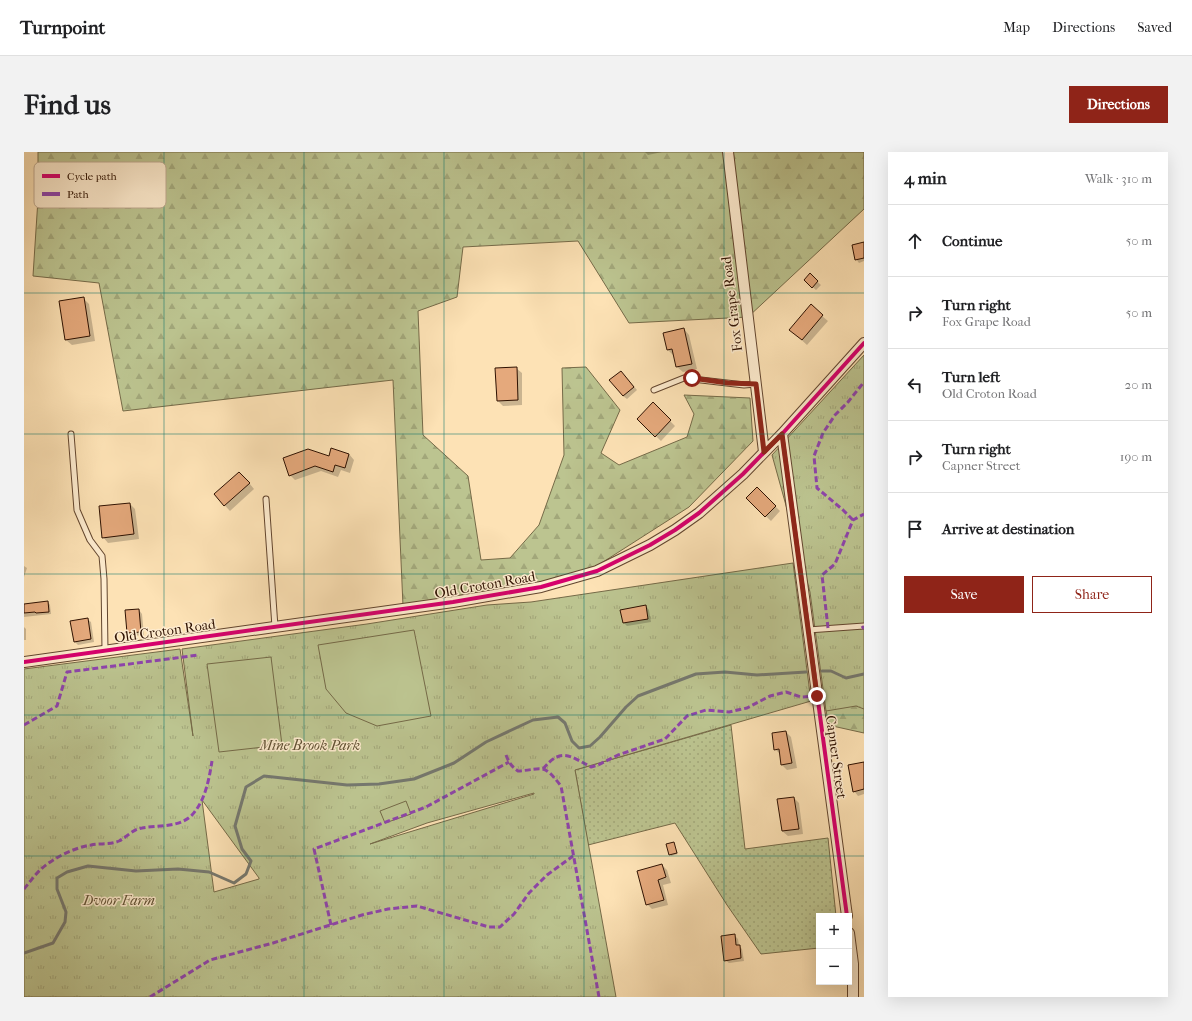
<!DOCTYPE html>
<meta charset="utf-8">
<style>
:root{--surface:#fff;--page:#f2f2f2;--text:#202124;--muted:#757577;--line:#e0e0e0;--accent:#8f2418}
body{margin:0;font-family:"IM FELL French Canon",serif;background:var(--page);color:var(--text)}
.controls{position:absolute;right:12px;bottom:12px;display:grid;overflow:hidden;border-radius:0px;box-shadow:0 4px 16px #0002}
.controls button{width:36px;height:36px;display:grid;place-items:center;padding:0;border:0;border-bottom:1px solid var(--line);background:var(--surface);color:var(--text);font:20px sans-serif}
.stop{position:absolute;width:12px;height:12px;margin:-9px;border:3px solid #8f2418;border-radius:50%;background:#fff}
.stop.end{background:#8f2418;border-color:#fff;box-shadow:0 1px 4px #0008}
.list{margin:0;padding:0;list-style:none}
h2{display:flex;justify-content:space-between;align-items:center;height:52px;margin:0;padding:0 16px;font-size:17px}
h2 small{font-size:13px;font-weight:400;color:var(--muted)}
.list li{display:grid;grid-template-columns:26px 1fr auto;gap:12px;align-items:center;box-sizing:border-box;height:72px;padding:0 16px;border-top:1px solid var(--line)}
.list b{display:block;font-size:15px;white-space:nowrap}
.list p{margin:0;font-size:13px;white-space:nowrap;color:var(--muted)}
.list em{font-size:13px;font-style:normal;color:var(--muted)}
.actions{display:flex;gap:8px;padding:12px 16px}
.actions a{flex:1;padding:9px 0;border:1px solid var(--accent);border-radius:0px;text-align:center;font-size:14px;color:var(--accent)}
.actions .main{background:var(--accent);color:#fff}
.icon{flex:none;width:22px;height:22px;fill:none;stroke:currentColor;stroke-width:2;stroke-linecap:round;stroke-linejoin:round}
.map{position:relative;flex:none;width:840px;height:845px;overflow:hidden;border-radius:0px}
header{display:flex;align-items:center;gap:24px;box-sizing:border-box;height:56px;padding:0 20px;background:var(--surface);border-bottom:1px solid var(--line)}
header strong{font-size:19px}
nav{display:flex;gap:22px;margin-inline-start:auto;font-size:14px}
.intro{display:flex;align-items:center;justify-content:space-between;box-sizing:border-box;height:96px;padding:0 24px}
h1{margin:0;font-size:28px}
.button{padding:10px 18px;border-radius:0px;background:var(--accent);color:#fff;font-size:14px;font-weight:700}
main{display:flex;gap:24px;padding:0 24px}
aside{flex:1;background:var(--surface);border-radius:0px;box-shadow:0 4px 16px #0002}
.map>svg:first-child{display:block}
</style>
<header>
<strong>Turnpoint</strong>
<nav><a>Map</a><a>Directions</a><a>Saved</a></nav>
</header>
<div class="intro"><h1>Find us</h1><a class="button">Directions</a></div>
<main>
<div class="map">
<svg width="840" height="845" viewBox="0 0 840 845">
<defs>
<pattern id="grass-dots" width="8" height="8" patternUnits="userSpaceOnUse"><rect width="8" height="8" fill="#bcc490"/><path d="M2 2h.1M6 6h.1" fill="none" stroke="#a2a77a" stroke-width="1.8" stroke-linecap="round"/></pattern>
<pattern id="forest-firs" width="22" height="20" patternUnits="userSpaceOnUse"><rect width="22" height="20" fill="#bcc490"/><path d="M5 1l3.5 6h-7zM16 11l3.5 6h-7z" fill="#a2a77a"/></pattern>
<pattern id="park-tufts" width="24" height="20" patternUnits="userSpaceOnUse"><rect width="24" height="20" fill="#bcc490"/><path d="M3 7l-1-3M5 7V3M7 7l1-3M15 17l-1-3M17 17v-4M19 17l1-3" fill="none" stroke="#a2a77a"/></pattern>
</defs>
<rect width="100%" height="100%" fill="#fde2b5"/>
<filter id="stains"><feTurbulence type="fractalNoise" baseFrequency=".005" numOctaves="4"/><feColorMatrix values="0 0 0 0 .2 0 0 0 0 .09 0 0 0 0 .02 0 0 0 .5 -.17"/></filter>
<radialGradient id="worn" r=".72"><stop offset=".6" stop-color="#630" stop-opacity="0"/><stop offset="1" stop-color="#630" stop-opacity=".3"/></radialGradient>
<!-- grass -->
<path fill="url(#grass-dots)" stroke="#756a48" d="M 707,573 L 721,697 L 804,686 L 812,764 L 795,764 L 795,796 L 737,802 L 703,753 L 651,671 L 564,693 L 551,618 Z"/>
<!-- forest -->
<path fill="url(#forest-firs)" stroke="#756a48" d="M 14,0 L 840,0 L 840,57 L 724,165 L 605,171 L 554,89 L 439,95 L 433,145 L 394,159 L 399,283 L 444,324 L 457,408 L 486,406 L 515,373 L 540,303 L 538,216 L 562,215 L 596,258 L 577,301 L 595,313 L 663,285 L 670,262 L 660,243 L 726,246 L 729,289 L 665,355 L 554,426 L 379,454 L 369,228 L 99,259 L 75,131 L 9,124 L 14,47 Z
M 840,441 L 840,581 L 804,573 L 801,549 Z"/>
<!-- park -->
<path fill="url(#park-tufts)" stroke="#756a48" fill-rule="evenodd" d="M 840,203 L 840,557 L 832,554 L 802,559 L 786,440 L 748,303 Z
M 769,411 L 787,549 L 551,618 L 592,845 L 0,845 L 0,517 L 156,497 L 169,584 L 158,497 L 343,472 L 463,453 L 507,450 ZM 510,641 L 510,642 L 346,692 L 403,671 ZM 178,648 L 235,726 L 235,727 L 190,740 Z"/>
<!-- garden -->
<path fill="#bcc490" stroke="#756a48" d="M 390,478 L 407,564 L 353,574 L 322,561 L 302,537 L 294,493 Z
M 247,505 L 258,593 L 195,600 L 183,512 Z
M 382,649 L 387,662 L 361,671 L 356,659 Z"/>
<!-- shadow -->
<path fill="#0003" d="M 621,0 L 638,0 L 624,3 Z
M 840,91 L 840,109 L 835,111 L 832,107 Z
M 786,123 L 797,133 L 792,138 L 781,128 Z
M 59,146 L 65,152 L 71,189 L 48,193 L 42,188 Z
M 798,164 L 804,169 L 783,193 L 772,183 Z
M 660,177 L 665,183 L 673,217 L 659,220 L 653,215 L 651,203 L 649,203 L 644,198 L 640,182 Z
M 492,216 L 498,221 L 498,253 L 479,254 L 474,249 Z
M 600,223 L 613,238 L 603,247 L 599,244 Z
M 629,252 L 651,274 L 637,289 L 614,267 Z
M 308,297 L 325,302 L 330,308 L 326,321 L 317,318 L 314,325 L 297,319 L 271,328 L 266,323 L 306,305 Z
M 221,326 L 230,337 L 206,359 L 191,343 Z
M 733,336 L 756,359 L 747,369 L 723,346 Z
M 106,352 L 111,357 L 115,387 L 84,391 L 79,385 Z
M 0,414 L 3,416 L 0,425 Z
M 24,450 L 26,453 L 27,462 L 0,465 L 0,453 Z
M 622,454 L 625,458 L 627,470 L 603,474 L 600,471 Z
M 115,458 L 118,462 L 120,483 L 107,484 L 104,481 Z
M 63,467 L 67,470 L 70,490 L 54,493 L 51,490 Z
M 0,475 L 2,477 L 2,488 L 0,488 Z
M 762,580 L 767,585 L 773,616 L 763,618 L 758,613 L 756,602 L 751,597 Z
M 840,611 L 840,642 L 834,644 L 830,639 Z
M 770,646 L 775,651 L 779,682 L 764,684 L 758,679 L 754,648 Z
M 649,691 L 654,702 L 647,704 L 643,692 Z
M 638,713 L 643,718 L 647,731 L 639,733 L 644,753 L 628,757 L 623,752 Z
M 710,783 L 714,787 L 715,794 L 718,797 L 720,809 L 705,811 L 701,808 Z"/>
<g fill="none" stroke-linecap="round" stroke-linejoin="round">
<!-- stream -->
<path stroke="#75786f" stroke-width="3" d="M 798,519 L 807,519 L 822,526 L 840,522
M 0,801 L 29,791 L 41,770 L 42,760 L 33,737 L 33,726 L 43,720 L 64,714 L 112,719 L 154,717 L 185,720 L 210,731 L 222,722 L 227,709 L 218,697 L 211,674 L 222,635 L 240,624 L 323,633 L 355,632 L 390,627 L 430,611 L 462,590 L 509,568 L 534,565 L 541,571 L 548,589 L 555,596 L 566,594 L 576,585 L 602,555 L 614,544 L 672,522 L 701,520 L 733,523 L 782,520"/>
</g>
<!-- building -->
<path fill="#e5a97c" stroke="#2e1101" d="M 840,90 L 840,106 L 831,108 L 828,93 Z
M 786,121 L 794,129 L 788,136 L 780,128 Z
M 60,145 L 66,184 L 41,188 L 35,149 Z
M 787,152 L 799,163 L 778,188 L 765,178 Z
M 660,176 L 668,212 L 652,215 L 648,197 L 643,198 L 639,181 Z
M 493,215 L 494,248 L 473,249 L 471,216 Z
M 597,219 L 610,235 L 599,244 L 585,228 Z
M 629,250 L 647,268 L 631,285 L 613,267 Z
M 307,296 L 325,302 L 321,316 L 311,313 L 309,320 L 291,314 L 265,324 L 259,306 L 284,297 L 305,304 Z
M 215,320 L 226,331 L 200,354 L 190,342 Z
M 733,335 L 752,354 L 741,365 L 722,346 Z
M 106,351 L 110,382 L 78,386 L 75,354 Z
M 24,449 L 25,460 L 12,461 L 11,460 L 0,461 L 0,452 Z
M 622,453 L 624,467 L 599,471 L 596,458 Z
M 115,457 L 117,480 L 103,481 L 101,458 Z
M 64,466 L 67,487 L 50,490 L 46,469 Z
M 762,579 L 768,611 L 757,613 L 755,597 L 750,598 L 748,581 Z
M 840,610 L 840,637 L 829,640 L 824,613 Z
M 770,645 L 775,677 L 758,679 L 753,647 Z
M 650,690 L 653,701 L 645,703 L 642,692 Z
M 638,712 L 642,725 L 634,728 L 640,748 L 622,753 L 613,719 Z
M 711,782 L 712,793 L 716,793 L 717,806 L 700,809 L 697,784 Z"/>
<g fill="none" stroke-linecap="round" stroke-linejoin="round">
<defs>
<path id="service" d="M 630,238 L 660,226 L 720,233 L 732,232
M 47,282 L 53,358 L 66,388 L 78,404 L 80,427 L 81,499
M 242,347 L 251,475
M 784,478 L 840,474"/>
<path id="minor" d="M 704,0 L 740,300
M 758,282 L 823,764
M 0,510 L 429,450 L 517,435 L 573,419 L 626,393 L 651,378 L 675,361 L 719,322 L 758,282 L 840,191
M 825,781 L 829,812 L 829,845"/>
</defs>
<!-- service casing -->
<use href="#service" stroke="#62452e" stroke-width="7"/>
<!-- minor casing -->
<use href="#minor" stroke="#62452e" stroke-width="12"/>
<!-- service -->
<use href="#service" stroke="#feeccf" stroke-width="5"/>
<!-- minor -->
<use href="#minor" stroke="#feeccf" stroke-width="10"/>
<!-- quiet -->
<path stroke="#8e44ad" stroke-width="3" stroke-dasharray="6 3" stroke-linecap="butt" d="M 829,368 L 819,358 L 793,336 L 790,304 L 799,281 L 811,263 L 824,250 L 840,230
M 838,474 L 840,477
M 804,476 L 798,423 L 811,412 L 829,368 L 840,362
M 0,573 L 33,554 L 43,520 L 175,503
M 482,603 C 485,611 488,615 494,619 C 521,617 519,611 537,634 L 575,845
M 519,617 C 537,595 546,604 567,615 L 574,613 L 594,603 L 641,587 L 663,564 L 682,558 L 705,560 L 723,556 L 746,544 L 762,540 L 777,545 L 793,544
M 0,737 C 5,731 10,724 16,718 C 29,706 49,696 67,693 C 76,691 86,693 95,689 C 103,685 109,677 118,676 C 134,673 155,676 168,663 C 181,649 185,628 188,609
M 307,773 L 290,697 L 402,655 L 485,610
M 126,845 L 186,808 L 249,791 L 338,763 L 364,757 L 393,754 L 465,775 L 476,775 L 490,762 L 505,741 L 523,723 L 549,704"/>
<defs>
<path id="cycleway" d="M 758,282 L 823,764
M 0,510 L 429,450 L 517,435 L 573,419 L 626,393 L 651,378 L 675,361 L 719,322 L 758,282 L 840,191"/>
</defs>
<!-- cycleway casing -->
<use href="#cycleway" stroke="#feeccf" stroke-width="6"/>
<!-- cycleway -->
<use href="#cycleway" stroke="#d6006c" stroke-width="4"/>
</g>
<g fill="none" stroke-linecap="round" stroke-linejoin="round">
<!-- route -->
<path stroke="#8f2418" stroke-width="5" d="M 668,226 L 704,231 L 732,232 L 740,300 L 758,282 L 793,544"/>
</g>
<!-- grid -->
<path fill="none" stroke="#0f766e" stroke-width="1" stroke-opacity="0.55" d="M 140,0 L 140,845M 280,0 L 280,845M 420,0 L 420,845M 560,0 L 560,845M 700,0 L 700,845M 0,141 L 840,141M 0,282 L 840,282M 0,422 L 840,422M 0,563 L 840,563M 0,704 L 840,704"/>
<g text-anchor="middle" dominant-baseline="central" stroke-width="3" stroke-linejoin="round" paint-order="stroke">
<!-- street labels -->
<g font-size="14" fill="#2e1101" stroke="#feeccf">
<text transform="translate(708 152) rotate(-97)">Fox Grape Road</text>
<text transform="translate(461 433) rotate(-10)">Old Croton Road</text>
<text transform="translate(141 479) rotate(-8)">Old Croton Road</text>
<text transform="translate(812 605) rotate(82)">Capner Street</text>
</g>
<!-- park labels -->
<g font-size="14" font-style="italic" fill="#605033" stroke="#feeccf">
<text x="286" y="593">Mine Brook Park</text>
<text x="95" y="748">Dvoor Farm</text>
</g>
</g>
<!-- legend -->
<rect x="10" y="10" width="132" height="46" rx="6" fill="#feeccf" stroke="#c0aa91" stroke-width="1"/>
<rect x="18" y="22" width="18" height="4" fill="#d6006c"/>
<rect x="18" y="40" width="18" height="4" fill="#8e44ad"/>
<g font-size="11" fill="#2e1101">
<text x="43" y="28">Cycle path</text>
<text x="43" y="46">Path</text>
</g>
<rect width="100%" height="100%" filter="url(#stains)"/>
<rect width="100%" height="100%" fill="url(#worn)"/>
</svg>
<div class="controls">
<button>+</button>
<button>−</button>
</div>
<div class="stop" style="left:668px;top:226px"></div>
<div class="stop end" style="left:793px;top:544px"></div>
</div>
<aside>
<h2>4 min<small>Walk · 310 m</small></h2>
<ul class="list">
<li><svg class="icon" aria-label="ahead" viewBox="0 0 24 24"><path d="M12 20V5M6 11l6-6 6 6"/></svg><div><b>Continue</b></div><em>50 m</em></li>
<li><svg class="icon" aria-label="right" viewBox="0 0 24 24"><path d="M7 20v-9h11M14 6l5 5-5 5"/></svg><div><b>Turn right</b><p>Fox Grape Road</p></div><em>50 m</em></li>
<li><svg class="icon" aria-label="left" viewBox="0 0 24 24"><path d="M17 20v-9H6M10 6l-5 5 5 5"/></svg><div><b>Turn left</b><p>Old Croton Road</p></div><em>20 m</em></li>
<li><svg class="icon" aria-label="right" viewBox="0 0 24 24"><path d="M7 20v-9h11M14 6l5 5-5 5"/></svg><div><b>Turn right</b><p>Capner Street</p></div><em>190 m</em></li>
<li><svg class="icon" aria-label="arrive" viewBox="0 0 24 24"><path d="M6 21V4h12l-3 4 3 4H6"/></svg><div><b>Arrive at destination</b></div></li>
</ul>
<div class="actions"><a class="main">Save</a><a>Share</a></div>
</aside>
</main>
